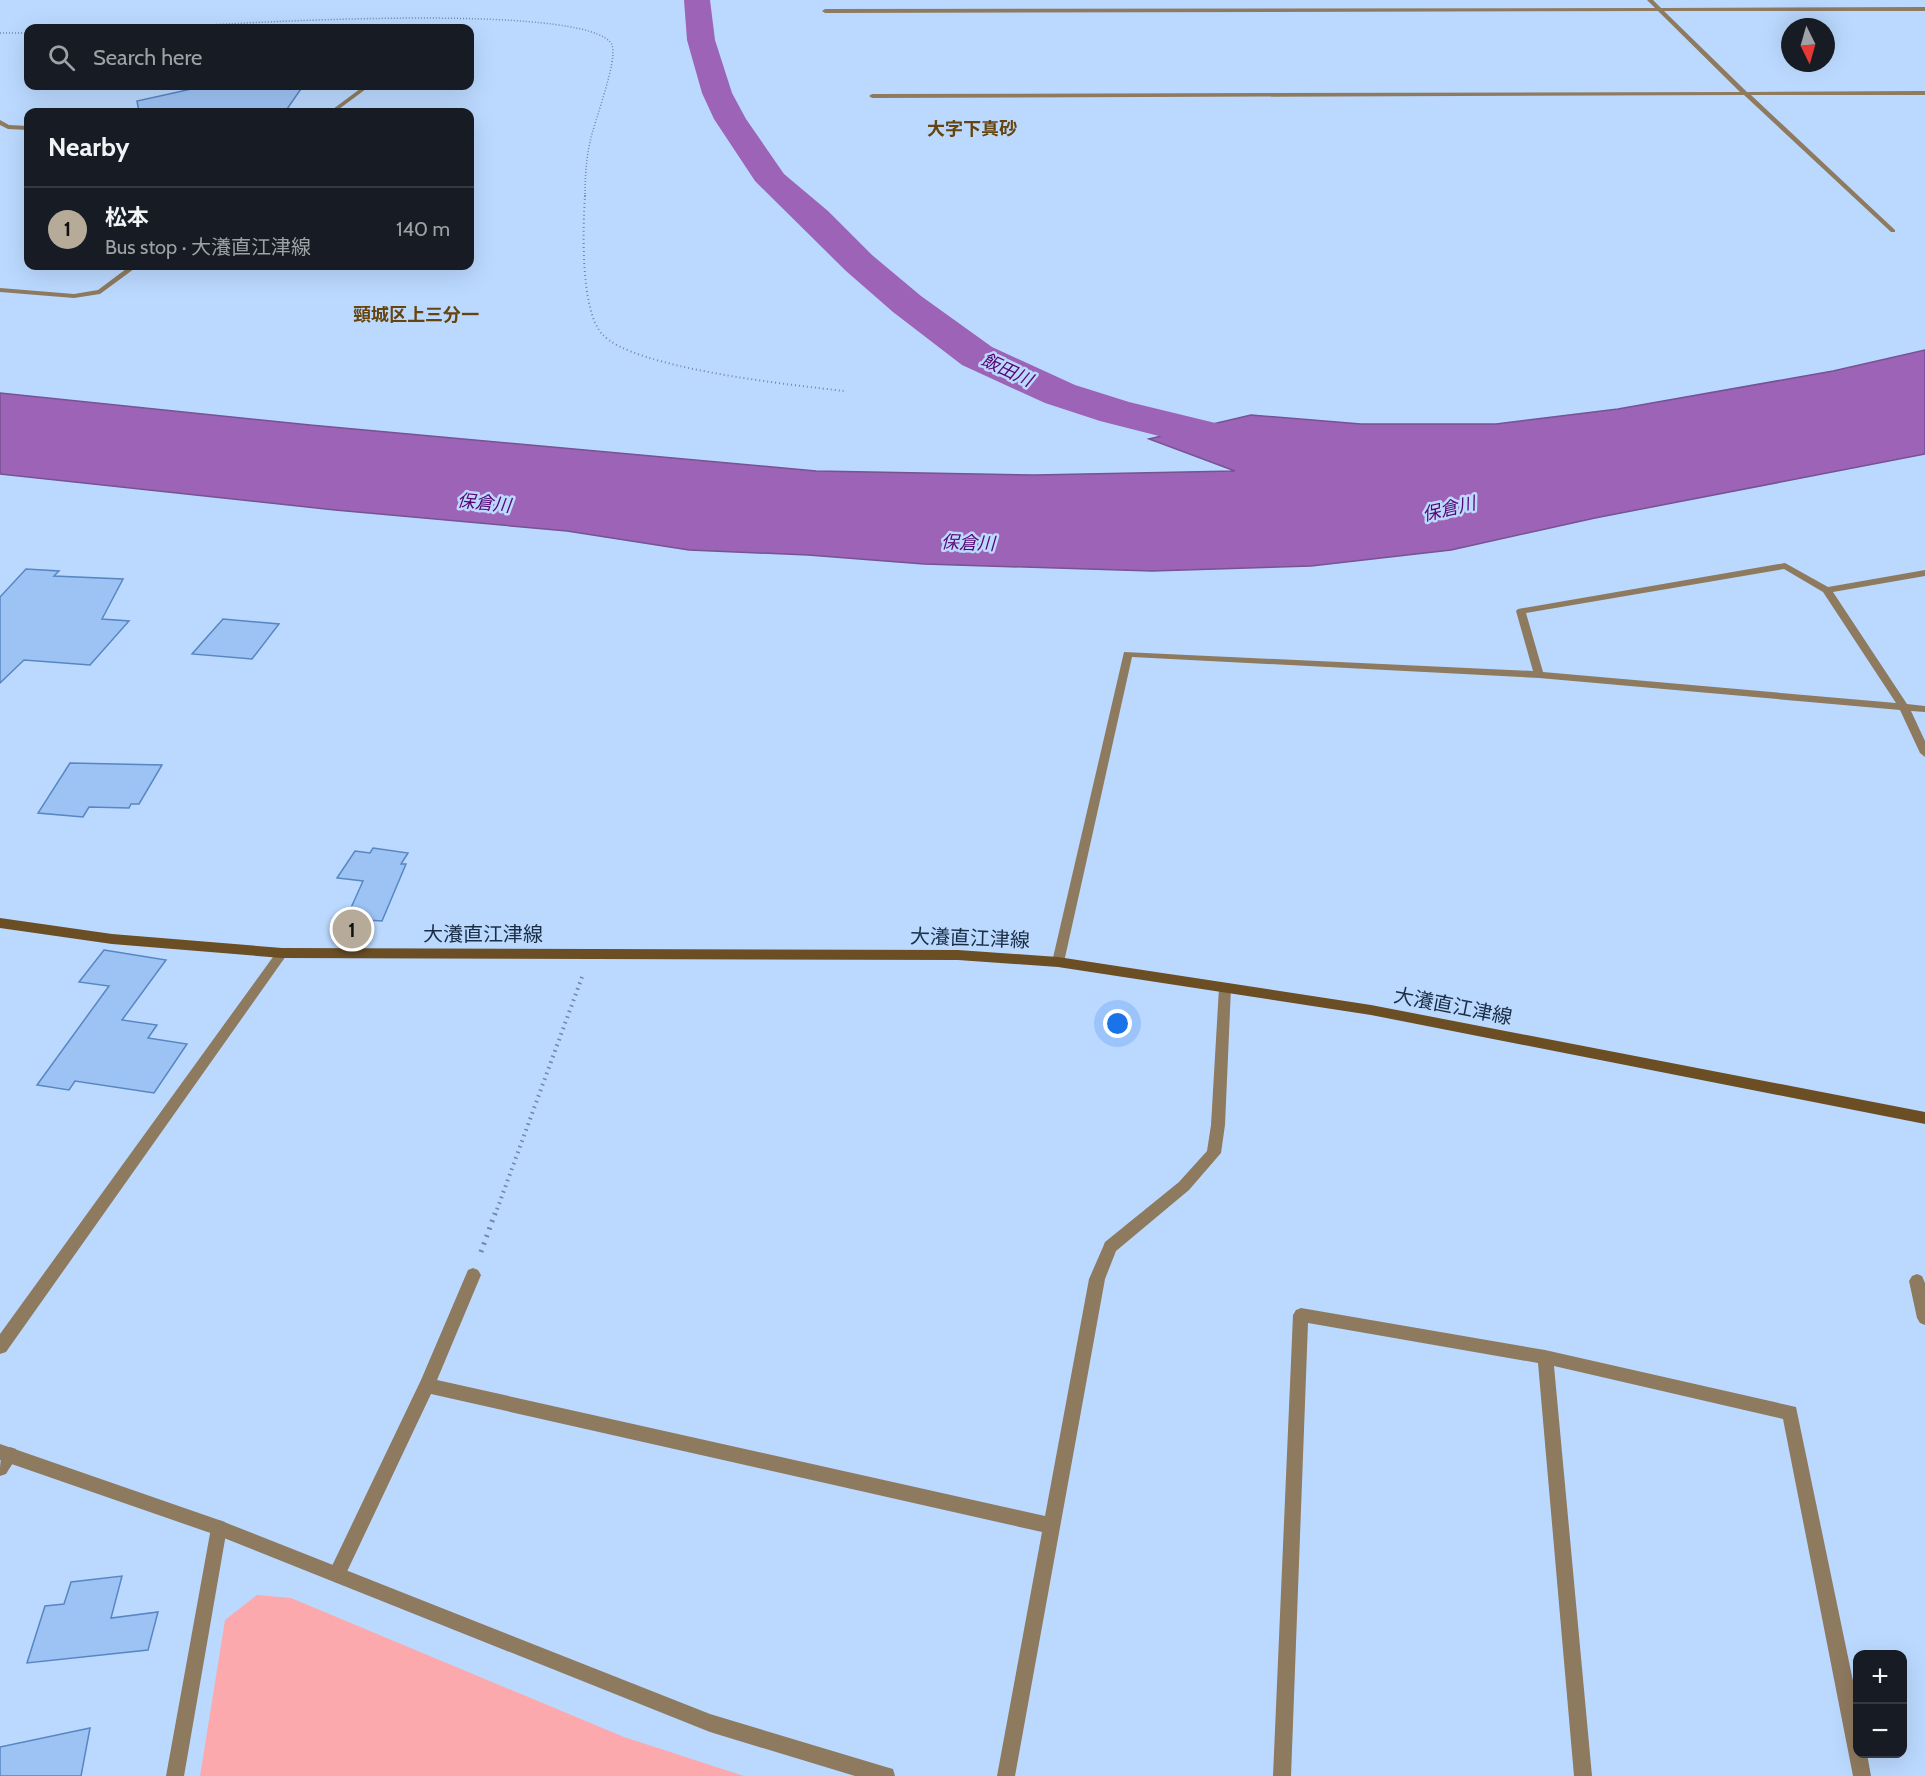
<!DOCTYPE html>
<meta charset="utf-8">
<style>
:root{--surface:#171b24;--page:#242831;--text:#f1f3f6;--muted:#9ea1a6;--line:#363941;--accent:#b6aa98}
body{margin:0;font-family:Cabin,"Noto Sans JP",sans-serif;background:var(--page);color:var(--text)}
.controls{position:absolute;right:18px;bottom:18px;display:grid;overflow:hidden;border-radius:12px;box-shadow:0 6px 24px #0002}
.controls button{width:54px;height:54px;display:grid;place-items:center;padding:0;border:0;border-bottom:2px solid var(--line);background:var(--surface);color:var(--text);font:30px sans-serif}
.compass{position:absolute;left:1781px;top:18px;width:54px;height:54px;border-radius:50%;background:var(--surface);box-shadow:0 6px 24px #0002;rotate:175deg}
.you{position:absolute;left:1118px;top:1024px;width:21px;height:21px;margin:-15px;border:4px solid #fff;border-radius:50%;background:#1a73e8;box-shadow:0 0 0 9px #1a73e833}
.badge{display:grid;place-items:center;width:39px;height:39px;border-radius:50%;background:var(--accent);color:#111;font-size:20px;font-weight:700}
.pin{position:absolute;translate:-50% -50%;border:3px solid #fff;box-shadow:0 2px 6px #0006}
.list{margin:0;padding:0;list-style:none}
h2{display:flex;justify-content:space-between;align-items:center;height:78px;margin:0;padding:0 24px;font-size:26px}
h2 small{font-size:20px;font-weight:400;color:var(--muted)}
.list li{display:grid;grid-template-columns:39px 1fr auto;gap:18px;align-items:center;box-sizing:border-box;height:84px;padding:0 24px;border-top:2px solid var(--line)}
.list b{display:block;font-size:22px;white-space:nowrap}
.list p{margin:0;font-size:20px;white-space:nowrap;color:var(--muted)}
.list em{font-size:20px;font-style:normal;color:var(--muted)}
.icon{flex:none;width:33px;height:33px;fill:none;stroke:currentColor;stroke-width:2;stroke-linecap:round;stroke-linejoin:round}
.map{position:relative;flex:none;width:1925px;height:1776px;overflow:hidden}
.search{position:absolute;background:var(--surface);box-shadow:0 6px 24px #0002;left:24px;top:24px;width:450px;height:66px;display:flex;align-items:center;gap:15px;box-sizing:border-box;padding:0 21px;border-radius:12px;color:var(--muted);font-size:22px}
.panel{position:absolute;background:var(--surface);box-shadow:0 6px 24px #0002;left:24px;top:108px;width:450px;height:162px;border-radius:12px}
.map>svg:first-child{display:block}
</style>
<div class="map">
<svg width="1925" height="1776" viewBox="0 0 1925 1776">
<rect width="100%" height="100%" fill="#bbd9ff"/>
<!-- green -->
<path fill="#fca9ae" d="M 257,1595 L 291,1598 L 624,1737 L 744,1776 L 200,1776 L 225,1620 Z"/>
<!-- water -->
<path fill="#9d63b6" stroke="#755394" stroke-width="1.5" d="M 1925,350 L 1925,454 L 1595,518 L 1451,550 L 1311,566 L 1152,571 L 924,564 L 808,555 L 689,550 L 567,531 L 335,510 L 0,474 L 0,393 L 310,425 L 816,471 L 1035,475 L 1235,471 L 1149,439 L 1251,415 L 1361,424 L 1496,424 L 1618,409 L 1833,371 Z"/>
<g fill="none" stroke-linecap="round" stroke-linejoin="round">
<!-- river -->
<path fill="#9d63b6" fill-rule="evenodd" d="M 684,0 L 710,0 L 715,40 L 732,93 L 746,119 L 784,174 L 828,211 L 872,255 L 921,296 L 992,347 L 1075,385 L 1129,402 L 1289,441 L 1296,451 L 1289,461 L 1273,465 L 1100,421 L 1045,403 L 962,365 L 893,312 L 846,271 L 755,181 L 714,119 L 702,93 L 687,40 Z"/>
</g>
<!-- building -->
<path fill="#9dc3f5" stroke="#5886c1" stroke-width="1.5" d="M 205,86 L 303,86 L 285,112 L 139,112 L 137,101 Z
M 26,569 L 59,571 L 54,576 L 123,579 L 102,619 L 129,621 L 90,665 L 24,660 L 0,683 L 0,597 Z
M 223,619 L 279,624 L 252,659 L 192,654 Z
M 70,763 L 162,765 L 139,804 L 131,804 L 129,808 L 89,807 L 83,817 L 38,813 Z
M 373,848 L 408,853 L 401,864 L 406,864 L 382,921 L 367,920 L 357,936 L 342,928 L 363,881 L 337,878 L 355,851 L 370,853 Z
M 104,950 L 166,960 L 122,1020 L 157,1025 L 148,1038 L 187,1044 L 154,1093 L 75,1081 L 69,1090 L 37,1085 L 109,986 L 79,982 Z
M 122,1576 L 111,1618 L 158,1612 L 148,1650 L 27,1663 L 45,1606 L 64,1604 L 71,1582 Z
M 90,1728 L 81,1776 L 0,1776 L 0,1747 Z"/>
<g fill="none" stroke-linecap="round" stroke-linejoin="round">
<!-- path-far3 -->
<path stroke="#6e88a7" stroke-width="1.5" stroke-dasharray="1 2" stroke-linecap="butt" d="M 160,28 C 222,24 591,0 612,45 C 618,61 594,122 590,142 C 586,160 585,179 585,197
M 0,33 L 28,33"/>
<!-- path-far2 -->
<path stroke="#6e88a7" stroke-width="2" stroke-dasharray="1 3" stroke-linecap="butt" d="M 585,195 C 583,228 580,309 602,334 C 633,369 794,385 844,391"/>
<!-- path-far1 -->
<path stroke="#6e88a7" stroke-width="4" stroke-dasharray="1.5 4.5" stroke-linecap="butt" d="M 495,1215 L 582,977"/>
<!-- path -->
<path stroke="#6e88a7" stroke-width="5" stroke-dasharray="2 6" stroke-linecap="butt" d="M 481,1252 L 495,1213"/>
<!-- service -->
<path fill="#8e7a5f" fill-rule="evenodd" d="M 1917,1274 L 1922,1276 L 1925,1283 L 1925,1325 L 1920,1323 L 1917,1318 L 1909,1281 L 1912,1276 Z
M 1301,1308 L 1545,1350 L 1796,1407 L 1858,1705 L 1858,1754 L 1867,1754 L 1871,1776 L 1853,1776 L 1783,1419 L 1554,1366 L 1592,1776 L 1574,1776 L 1538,1363 L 1308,1323 L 1291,1776 L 1273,1776 L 1293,1315 L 1296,1310 Z"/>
<!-- minor -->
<path fill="#8e7a5f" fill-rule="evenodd" d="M 1647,0 L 1653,0 L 1661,8 L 1925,7 L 1925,11 L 1664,11 L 1747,92 L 1925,91 L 1925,95 L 1751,95 L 1895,230 L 1895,232 L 1891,232 L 1744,95 L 872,98 L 869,96 L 872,94 L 1740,92 L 1658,11 L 825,13 L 822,11 L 825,9 L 1655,8 Z
M 364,86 L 370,86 L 335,112 L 329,112 Z
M 0,120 L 9,125 L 28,126 L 28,130 L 8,129 L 0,125 Z
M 130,266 L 138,266 L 100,294 L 74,298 L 0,292 L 0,288 L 74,294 L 98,290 Z
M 1785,563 L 1828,587 L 1925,570 L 1925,576 L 1833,592 L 1907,704 L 1925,706 L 1925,712 L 1911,711 L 1925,741 L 1925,757 L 1920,753 L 1900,710 L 1539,678 L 1132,657 L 1064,962 L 1062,965 L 1054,965 L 1052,962 L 1124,652 L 1533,671 L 1516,611 L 1518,609 ZM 1784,569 L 1823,592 L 1896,703 L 1543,672 L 1526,613 Z
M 282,948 L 286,950 L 288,953 L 286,956 L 6,1352 L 0,1354 L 0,1334 L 278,950 Z
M 1225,983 L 1230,984 L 1231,988 L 1225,1125 L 1221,1153 L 1189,1190 L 1116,1251 L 1105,1279 L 1015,1776 L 997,1776 L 1042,1532 L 431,1394 L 343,1580 L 337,1583 L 331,1580 L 328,1574 L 331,1568 L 421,1380 L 468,1270 L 473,1268 L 478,1270 L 481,1275 L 437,1380 L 1045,1516 L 1089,1279 L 1103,1247 L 1105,1242 L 1179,1182 L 1207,1151 L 1211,1125 L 1219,988 L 1220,984 Z
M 10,1447 L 16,1449 L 18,1455 L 6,1474 L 0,1476 C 0,1464 0,1452 10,1447 Z
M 219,1520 L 225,1522 L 227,1528 L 184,1776 L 166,1776 L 211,1528 L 213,1522 Z"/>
<!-- tertiary -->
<path fill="#8e7a5f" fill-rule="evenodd" d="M 0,1444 L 219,1520 L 710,1714 L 886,1767 L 893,1769 L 895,1776 L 855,1776 L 710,1732 L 219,1536 L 0,1460 Z"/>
<!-- secondary -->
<path fill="#6b4e24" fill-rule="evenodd" d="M 0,918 L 112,934 L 282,948 L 958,950 L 1058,957 L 1371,1005 L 1925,1112 L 1925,1124 L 1371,1015 L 1058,967 L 958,960 L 282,958 L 112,944 L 0,928 Z"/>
</g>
<g text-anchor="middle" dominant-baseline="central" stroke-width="5" stroke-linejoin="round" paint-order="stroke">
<!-- far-neighbourhood labels -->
<g font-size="18" font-weight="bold" fill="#65440e" stroke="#bbd9ff">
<text x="972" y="129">大字下真砂</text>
<text x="416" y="315">頸城区上三分一</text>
</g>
<!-- far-water labels -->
<g font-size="18" font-style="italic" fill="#590574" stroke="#bbd9ff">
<text transform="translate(1007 370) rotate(25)">飯田川</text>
<text transform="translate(484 503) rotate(6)">保倉川</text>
<text transform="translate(1449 509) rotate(-13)">保倉川</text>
<text transform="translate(968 543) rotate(2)">保倉川</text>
</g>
<!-- street labels -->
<g font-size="20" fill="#192d45" stroke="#bbd9ff">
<text x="483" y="934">大瀁直江津線</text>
<text transform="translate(970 938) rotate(2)">大瀁直江津線</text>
<text transform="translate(1453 1006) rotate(11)">大瀁直江津線</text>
</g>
</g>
</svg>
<div class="controls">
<button>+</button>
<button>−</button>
</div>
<svg class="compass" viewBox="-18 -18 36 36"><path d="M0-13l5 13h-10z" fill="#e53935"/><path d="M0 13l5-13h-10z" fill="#9ea1a6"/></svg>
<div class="you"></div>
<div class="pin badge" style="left:352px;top:929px">1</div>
<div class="search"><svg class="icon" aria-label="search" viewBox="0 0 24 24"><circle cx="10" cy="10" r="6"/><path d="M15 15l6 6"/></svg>Search here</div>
<section class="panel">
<h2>Nearby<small></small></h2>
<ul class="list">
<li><span class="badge">1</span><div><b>松本</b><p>Bus stop · 大瀁直江津線</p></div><em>140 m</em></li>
</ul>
</section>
</div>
